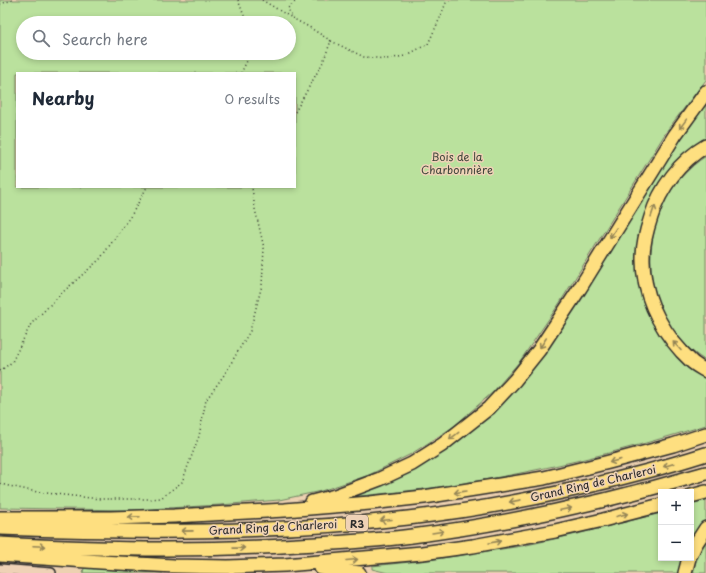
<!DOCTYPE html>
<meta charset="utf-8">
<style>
:root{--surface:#fff;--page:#f6f6f7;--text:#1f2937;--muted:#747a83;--line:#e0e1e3}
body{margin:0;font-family:"Playpen Sans",sans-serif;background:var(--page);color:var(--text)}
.controls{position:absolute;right:12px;bottom:12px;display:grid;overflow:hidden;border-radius:0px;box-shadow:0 2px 6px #0003}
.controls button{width:36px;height:36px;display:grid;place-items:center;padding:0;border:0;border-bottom:1px solid var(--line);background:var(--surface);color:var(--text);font:20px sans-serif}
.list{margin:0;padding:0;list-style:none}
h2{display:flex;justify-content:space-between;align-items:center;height:52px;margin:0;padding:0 16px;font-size:17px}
h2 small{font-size:13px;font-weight:400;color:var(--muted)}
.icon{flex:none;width:22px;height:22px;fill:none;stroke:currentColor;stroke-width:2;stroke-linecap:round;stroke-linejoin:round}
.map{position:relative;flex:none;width:706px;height:573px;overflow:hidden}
.search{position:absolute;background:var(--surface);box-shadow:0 2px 6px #0003;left:16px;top:16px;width:280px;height:44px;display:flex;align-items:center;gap:10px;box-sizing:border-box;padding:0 14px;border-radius:22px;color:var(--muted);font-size:15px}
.panel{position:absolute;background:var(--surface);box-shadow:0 2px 6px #0003;left:16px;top:72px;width:280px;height:116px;border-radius:0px}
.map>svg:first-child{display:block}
</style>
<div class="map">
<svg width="706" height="573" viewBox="0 0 706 573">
<rect width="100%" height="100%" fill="#edd1b1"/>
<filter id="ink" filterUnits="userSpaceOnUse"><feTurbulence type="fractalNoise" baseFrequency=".025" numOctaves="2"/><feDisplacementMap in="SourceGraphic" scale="8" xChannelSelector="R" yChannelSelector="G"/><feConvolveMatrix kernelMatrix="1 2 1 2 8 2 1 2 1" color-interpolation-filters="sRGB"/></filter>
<g filter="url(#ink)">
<!-- green -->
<path fill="#bae19d" stroke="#728664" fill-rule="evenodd" d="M 0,0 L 706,0 L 706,80 L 668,129 L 559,304 L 520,361 L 493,392 L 453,427 L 411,454 L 369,475 L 321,491 L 279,500 L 220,505 L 131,510 L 0,508 ZM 23,23 L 289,23 L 289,53 L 23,53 ZM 17,73 L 295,73 L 295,187 L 17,187 Z
M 706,99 L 706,140 L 653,197 L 642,291 L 706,376 L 706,425 C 621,452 534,473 446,486 C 412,491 377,494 343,498 L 375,485 L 504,398 L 674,142 Z
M 706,156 L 706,361 C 631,315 634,203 706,156 Z
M 706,500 L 706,521 L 698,531 L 691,542 L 691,504 Z
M 661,513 L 661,558 L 684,558 L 680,573 L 388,573 L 372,569 L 372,566 L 429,560 L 522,546 L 577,534 Z
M 706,541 L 706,573 L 693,573 L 696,561 Z
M 84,568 L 163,573 L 83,573 Z"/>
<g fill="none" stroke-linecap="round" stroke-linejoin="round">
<defs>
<path id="minor" d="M 0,569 L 51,573"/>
<path id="highway" d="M 706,146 C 680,161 660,188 651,217 C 647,229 643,242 643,256 C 642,292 658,326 682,352 C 685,355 688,358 691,361 C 695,365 701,368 706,371
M 691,496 L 706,492
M 312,502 L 335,496 L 380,479 L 412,464 L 442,445 L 489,408 L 515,380 L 539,350 L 580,288 L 675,135 L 706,92
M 0,518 L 111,518 L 174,516 L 285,510 L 370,503 L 424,497 L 544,478 L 609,462 L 673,445 L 706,434
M 0,528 C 136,533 273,534 408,518 C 488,509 570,492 648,471 C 667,466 687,460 706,454
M 0,544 C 55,547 110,549 165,549 C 209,549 253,548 298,545 C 336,543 374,541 412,536 C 512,523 610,501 706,473
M 691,554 L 695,545 L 706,528
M 0,555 L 101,562 L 174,566 L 228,567 L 285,565 L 422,553 L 473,546 L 555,531 L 603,520 L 661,505
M 321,568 L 359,573
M 685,573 L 689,558"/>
</defs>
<!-- minor casing -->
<use href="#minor" stroke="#2b2b2b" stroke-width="12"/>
<!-- highway casing -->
<use href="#highway" stroke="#2b2b2b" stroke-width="16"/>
<!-- path -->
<path stroke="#2b2b2b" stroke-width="1.5" stroke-dasharray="1 3" stroke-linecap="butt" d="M 238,0 L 247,23
M 262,0 L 292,18
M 0,4 L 13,0
M 331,41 L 364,57 L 387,59 L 405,56 L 428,44 L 440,18 L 447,0
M 241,73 L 248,59 L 247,53
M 295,112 L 323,62 L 331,41 L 309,27 L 292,18 L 288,8 L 297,0
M 0,371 L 12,362 L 31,324 L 63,292 L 100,259 L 132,214 L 147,187
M 0,484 L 37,492 L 100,499 L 148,499 L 161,498 L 182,482 L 199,436 L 206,400 L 224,375 L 250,331 L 262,285 L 264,248 L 255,209 L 252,188 L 252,187"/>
<!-- minor -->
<use href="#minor" stroke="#efd2b6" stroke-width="9"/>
<!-- highway -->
<use href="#highway" stroke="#fedf80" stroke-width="13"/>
</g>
<!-- one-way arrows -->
<defs><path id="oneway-shaft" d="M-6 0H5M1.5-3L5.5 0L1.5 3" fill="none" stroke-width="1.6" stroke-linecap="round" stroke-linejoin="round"/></defs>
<g stroke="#948556">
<use href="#oneway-shaft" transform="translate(683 124) rotate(126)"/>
<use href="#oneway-shaft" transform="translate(653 211) rotate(-71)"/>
<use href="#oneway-shaft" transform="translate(613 233) rotate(122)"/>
<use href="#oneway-shaft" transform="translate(543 343) rotate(123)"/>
<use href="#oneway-shaft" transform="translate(677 346) rotate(-132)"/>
<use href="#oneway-shaft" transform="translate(454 436) rotate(142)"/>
<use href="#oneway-shaft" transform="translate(615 461) rotate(165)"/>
<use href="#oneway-shaft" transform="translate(669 465) rotate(163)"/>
<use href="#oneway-shaft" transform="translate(460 492) rotate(171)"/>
<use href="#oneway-shaft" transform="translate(515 501) rotate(169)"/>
<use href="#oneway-shaft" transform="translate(566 509) rotate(-12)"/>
<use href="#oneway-shaft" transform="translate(622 515) rotate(-14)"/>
<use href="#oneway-shaft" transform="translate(134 517) rotate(178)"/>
<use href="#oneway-shaft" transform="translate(386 520) rotate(175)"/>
<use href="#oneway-shaft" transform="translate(187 531) rotate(179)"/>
<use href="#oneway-shaft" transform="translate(438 532) rotate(-9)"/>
<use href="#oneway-shaft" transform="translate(495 542) rotate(-10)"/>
<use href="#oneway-shaft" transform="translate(39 546) rotate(3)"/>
<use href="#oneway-shaft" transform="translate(239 548) rotate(-1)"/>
<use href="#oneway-shaft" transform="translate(352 560) rotate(-5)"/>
</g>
</g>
<g text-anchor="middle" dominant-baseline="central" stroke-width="3" stroke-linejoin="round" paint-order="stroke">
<!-- shield labels -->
<rect fill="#efd2b6" stroke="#665d55" stroke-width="1" x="346" y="515" width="22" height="16" rx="3"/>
<g font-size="10" font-weight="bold" fill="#2b2b2b">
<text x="357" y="523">R3</text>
</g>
<!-- park labels -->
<g font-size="11" fill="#40463c" stroke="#efd2b6">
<text x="457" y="156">Bois de la<tspan x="457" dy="13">Charbonnière</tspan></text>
</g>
<!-- street labels -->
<g font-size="11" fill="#2b2b2b" stroke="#efd2b6">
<text transform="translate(593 483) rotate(-13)">Grand Ring de Charleroi</text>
<text transform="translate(273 527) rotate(-3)">Grand Ring de Charleroi</text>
</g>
</g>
</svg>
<div class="controls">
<button>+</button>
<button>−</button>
</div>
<div class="search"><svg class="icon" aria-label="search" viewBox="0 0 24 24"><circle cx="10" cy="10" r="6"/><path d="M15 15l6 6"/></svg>Search here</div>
<section class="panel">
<h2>Nearby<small>0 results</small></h2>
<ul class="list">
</ul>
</section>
</div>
